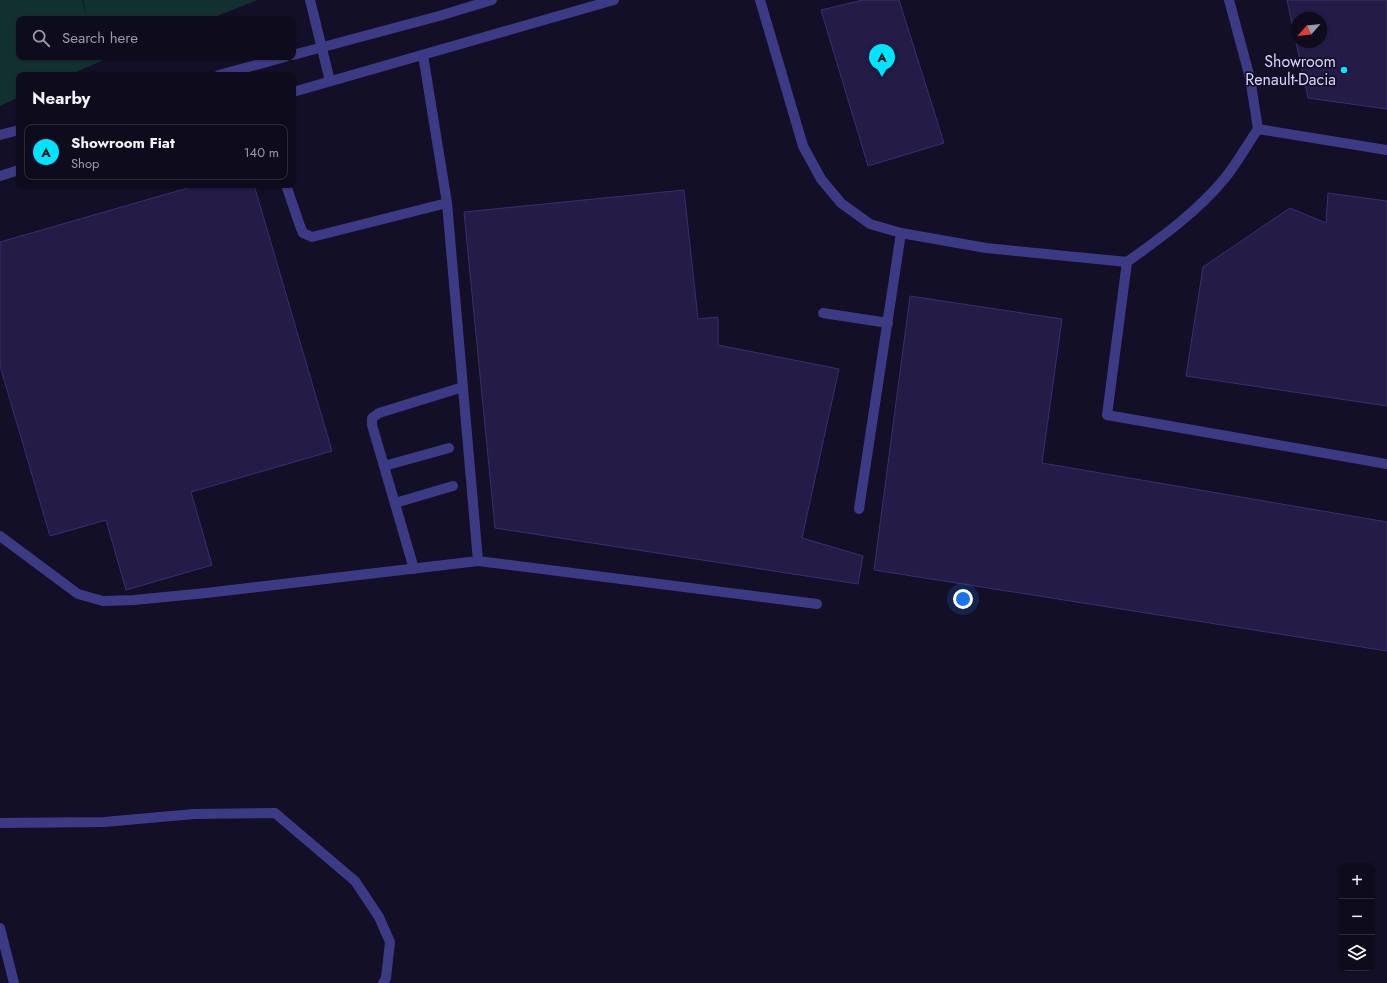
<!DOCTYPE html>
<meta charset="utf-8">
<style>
:root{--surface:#0e0b1c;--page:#171425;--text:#f1f3f6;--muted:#9b9ba3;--line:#2e2b3b;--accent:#00e5ff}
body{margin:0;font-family:Jost,sans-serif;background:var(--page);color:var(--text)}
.controls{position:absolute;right:12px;bottom:12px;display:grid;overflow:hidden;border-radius:8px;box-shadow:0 1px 3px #0004}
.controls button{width:36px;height:36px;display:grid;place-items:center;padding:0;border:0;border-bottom:1px solid var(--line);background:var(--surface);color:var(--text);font:20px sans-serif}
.compass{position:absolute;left:1291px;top:12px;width:36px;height:36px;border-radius:50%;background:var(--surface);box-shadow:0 1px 3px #0004;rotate:243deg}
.you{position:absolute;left:963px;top:599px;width:14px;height:14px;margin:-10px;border:3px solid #fff;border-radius:50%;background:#1a73e8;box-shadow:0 0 0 6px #1a73e833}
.badge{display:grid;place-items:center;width:26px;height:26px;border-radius:50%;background:var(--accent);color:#111;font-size:13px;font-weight:700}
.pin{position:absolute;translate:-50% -33px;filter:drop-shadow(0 1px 2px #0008)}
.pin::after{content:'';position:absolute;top:21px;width:14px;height:12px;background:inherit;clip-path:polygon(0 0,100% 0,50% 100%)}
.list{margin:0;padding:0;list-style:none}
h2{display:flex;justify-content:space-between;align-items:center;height:52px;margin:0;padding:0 16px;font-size:17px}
h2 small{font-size:13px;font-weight:400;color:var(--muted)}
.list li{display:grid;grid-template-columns:26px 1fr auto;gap:12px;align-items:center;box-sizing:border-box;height:56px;margin:0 8px 8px;padding:0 8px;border:1px solid var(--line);border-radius:8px}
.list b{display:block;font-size:15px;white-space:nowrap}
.list p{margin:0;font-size:13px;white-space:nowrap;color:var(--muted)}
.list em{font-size:13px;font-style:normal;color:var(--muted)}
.icon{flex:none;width:22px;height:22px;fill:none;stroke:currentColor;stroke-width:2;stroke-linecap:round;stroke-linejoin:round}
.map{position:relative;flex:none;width:1387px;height:983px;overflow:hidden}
.search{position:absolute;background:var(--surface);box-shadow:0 1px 3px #0004;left:16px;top:16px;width:280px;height:44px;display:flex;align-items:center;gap:10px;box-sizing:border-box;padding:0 14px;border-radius:8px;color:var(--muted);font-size:15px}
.panel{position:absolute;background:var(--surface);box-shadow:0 1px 3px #0004;left:16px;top:72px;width:280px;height:116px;border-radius:8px}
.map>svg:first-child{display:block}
</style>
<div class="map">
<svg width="1387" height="983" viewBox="0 0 1387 983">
<rect width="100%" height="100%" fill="#130f26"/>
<!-- green -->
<path fill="#12302f" d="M 0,0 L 82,0 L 87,18 L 83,0 L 258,0 L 209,19 L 19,19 L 19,57 L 111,57 L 69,75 L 19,75 L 19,97 L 0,106 Z"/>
<!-- building -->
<path fill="#241b47" stroke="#3b2d73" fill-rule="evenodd" d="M 863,0 L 899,0 L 944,143 L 868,166 L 821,10 Z
M 1287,0 L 1387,0 L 1387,109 L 1308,98 ZM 1297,18 L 1321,18 L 1321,42 L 1297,42 Z
M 198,185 L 254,185 L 332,451 L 191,492 L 212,565 L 126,590 L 106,520 L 50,536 L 0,366 L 0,242 Z
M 684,190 L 698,319 L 718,317 L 718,345 L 839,369 L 802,538 L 863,556 L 858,584 L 495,528 L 464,212 Z
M 1328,193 L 1387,201 L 1387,406 L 1186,376 L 1203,267 L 1290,208 L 1326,223 Z
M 910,296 L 1062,319 L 1042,463 L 1387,522 L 1387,651 L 874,570 Z"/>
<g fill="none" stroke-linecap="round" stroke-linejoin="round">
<!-- service -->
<path stroke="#3d3a85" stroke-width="10" d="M 760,0 L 803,146 L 821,179 L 841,203 L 870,224 L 901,233 L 986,248 L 1127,262 C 1162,237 1198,211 1225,178 C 1237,163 1247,145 1258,129 L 1387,150
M 1229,0 L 1250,78 L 1258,129
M 423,55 L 447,203 L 478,561
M 286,185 L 300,226 L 303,233 L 312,237 L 447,203
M 1127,262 L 1107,415 L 1387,464
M 823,313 L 888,323
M 384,466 L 449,448
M 395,503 L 453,486
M 859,509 L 901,233
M 0,536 L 78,594 L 103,601 L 134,600 L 206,593 L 478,561 L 817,604
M 414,569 L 372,425 L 372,418 L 379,413 L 463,387
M 0,823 L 104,822 L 194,814 L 275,813 L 355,881 L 379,917 L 390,942 L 386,978 L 383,983
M 0,928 L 14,983"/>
<!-- minor -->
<path stroke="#3d3a85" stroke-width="10" d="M 310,0 L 330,81"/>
<!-- tertiary -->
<path stroke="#3d3a85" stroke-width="10" d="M 293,55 L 439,16 L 492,0
M 219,75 L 285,57
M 293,92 L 614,0
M 0,135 L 19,130
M 0,176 L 19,170"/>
</g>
<!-- markers -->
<circle fill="#00e5ff" stroke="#130f26" stroke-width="1.5" cx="1344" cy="70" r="4"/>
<g text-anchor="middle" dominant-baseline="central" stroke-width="3.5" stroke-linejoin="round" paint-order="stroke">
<!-- poi labels -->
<g font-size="16" fill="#d9d4ff" stroke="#130f26" text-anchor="end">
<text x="1336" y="61">Showroom<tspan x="1336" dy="18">Renault-Dacia</tspan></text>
</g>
</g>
</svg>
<div class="controls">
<button>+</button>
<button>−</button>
<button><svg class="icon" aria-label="layers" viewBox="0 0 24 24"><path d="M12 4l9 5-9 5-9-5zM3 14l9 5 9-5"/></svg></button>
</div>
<svg class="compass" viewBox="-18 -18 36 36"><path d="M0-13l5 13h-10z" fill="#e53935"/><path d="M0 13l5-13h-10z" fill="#9b9ba3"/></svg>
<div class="you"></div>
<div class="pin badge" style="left:882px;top:77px">A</div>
<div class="search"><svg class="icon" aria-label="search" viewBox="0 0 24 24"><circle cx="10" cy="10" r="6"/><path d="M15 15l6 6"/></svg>Search here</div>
<section class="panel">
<h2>Nearby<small></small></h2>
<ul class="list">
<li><span class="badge">A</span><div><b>Showroom Fiat</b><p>Shop</p></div><em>140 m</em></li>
</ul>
</section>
</div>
